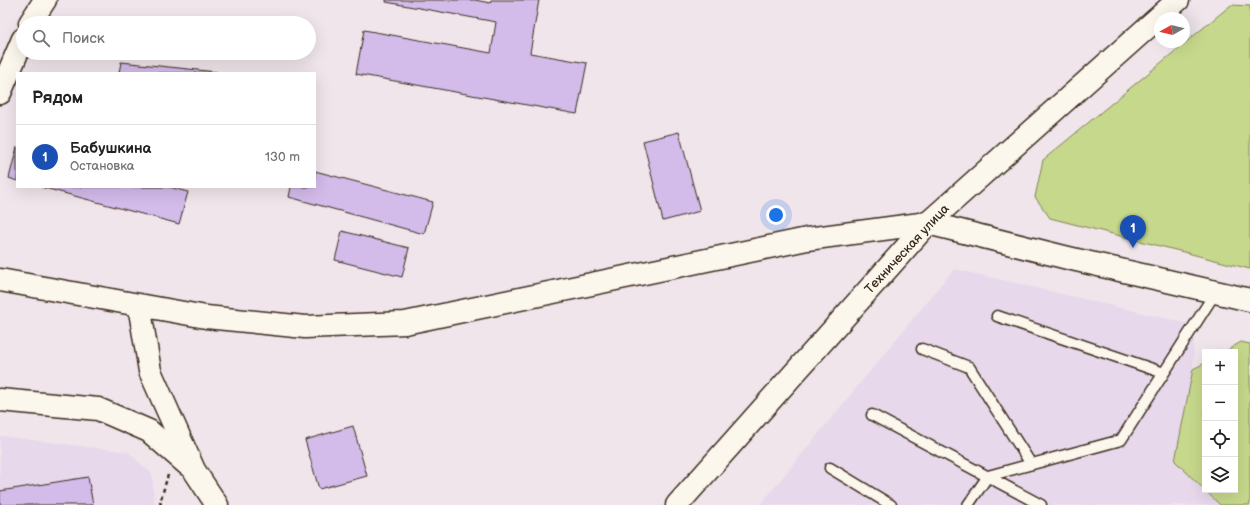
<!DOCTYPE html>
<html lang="ru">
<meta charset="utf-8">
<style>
:root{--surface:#fff;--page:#f2f2f2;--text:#222;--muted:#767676;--line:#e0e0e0;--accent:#1a73e8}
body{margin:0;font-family:"Balsamiq Sans",sans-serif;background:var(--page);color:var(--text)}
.controls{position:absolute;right:12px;bottom:12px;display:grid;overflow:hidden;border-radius:0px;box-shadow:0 4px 16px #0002}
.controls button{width:36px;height:36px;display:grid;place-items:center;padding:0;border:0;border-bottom:1px solid var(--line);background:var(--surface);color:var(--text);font:20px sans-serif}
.compass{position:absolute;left:1154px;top:12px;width:36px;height:36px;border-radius:50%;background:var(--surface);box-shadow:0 4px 16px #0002;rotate:262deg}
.you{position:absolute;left:776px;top:215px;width:14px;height:14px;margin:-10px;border:3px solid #fff;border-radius:50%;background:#1a73e8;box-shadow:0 0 0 6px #1a73e833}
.badge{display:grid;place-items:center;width:26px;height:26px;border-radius:50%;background:var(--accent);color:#fff;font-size:13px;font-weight:700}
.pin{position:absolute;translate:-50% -33px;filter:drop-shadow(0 1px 2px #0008)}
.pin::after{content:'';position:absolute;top:21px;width:14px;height:12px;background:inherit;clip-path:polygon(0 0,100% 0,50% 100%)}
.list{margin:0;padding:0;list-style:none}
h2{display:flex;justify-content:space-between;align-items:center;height:52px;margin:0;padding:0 16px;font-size:17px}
h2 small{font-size:13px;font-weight:400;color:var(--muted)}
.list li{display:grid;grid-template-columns:26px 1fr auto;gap:12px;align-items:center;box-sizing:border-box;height:64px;padding:0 16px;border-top:1px solid var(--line)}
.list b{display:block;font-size:15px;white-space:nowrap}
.list p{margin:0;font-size:13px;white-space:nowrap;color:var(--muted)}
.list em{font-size:13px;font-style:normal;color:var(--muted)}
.icon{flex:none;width:22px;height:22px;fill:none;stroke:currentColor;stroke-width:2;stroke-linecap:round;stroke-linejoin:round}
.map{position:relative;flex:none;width:1250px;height:505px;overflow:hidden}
.search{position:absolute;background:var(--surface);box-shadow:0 4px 16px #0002;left:16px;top:16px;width:300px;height:44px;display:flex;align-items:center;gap:10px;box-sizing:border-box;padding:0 14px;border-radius:22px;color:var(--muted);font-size:15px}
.panel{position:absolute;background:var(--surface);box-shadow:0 4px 16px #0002;left:16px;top:72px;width:300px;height:116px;border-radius:0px}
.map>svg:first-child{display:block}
</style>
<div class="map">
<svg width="1250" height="505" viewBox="0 0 1250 505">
<rect width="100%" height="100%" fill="#efe5eb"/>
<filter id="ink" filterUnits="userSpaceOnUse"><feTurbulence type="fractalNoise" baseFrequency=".025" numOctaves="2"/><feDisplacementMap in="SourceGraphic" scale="8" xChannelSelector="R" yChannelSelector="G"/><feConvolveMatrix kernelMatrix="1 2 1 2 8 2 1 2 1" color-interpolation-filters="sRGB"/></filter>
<g filter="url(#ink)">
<!-- built -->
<path fill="#e7d8eb" d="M 954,269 L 1194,325 L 1193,369 L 1175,461 L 1220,505 L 760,505 Z
M 0,436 L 128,452 L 152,474 L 154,505 L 0,505 Z"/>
<!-- green -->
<path fill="#c6d88c" stroke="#808155" d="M 1231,5 L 1250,6 L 1250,269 L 1050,218 L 1035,197 L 1043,160 Z
M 1241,342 L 1250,344 L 1250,505 L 1220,505 L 1175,461 L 1193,369 L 1205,363 L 1205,490 L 1235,490 L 1235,352 L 1224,352 Z"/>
<!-- building -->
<path fill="#d3bbea" stroke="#3b2a1e" d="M 386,0 L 475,0 L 490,3 L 491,0 L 539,0 L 530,53 L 587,63 L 577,114 L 356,74 L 364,30 L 491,53 L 496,22 L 386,2 Z
M 121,62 L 217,72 L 217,73 L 119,73 Z
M 679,132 L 700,211 L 663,221 L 643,141 Z
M 17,147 L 17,181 L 9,178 Z
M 315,171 L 433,202 L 424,234 L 289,197 L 291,187 L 315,187 Z
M 41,187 L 169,187 L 188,192 L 179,224 Z
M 342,231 L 409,248 L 402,277 L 335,260 Z
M 353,426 L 367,476 L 319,489 L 305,440 Z
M 88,477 L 93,505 L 0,505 L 0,491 Z"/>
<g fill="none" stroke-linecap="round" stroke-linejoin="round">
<defs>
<path id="lane" d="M 997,316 L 1164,373
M 922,349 L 969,367 L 1031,464
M 872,415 L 1041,505
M 830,468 L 891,505
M 968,505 L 988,476 L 1121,440 L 1215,293"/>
<path id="secondary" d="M 30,23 L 45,0
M 0,93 L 23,39
M 0,280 L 206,317 L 305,327 L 405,323 L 807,239 L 928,223 L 1068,258 L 1250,300
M 139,305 L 150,371 L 194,470 L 217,505
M 0,400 L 98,409 L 149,431 L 188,465"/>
<path id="primary" d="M 677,505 L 928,223 L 1178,0"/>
</defs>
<!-- lane casing -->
<use href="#lane" stroke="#3b2a1e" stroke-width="13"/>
<!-- secondary casing -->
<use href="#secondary" stroke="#3b2a1e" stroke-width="25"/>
<!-- primary casing -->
<use href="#primary" stroke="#3b2a1e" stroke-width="25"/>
<!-- path -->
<path stroke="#3b2a1e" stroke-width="2.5" stroke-dasharray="4 3" stroke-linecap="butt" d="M 161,505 L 160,502 L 168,475"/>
<!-- lane -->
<use href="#lane" stroke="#fbf7ec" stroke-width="10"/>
<!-- secondary -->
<use href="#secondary" stroke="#fbf7ec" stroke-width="22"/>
<!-- primary -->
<use href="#primary" stroke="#fbf7ec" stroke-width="22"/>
</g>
</g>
<g text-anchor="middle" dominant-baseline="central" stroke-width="3.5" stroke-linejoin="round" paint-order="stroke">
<!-- street labels -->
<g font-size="13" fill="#3b2a1e" stroke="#fbf7ec">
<text transform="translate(907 249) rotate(-47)">Техническая улица</text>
</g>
</g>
</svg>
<div class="controls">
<button>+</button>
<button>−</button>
<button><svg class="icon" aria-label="locate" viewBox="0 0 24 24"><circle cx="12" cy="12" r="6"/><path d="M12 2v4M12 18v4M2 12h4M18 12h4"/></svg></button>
<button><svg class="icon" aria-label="layers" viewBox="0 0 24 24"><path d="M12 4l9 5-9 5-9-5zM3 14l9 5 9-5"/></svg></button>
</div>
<svg class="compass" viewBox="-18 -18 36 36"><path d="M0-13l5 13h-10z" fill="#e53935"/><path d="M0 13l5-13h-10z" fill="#767676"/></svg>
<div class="you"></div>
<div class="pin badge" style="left:1133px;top:248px;background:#1a4fb4">1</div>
<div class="search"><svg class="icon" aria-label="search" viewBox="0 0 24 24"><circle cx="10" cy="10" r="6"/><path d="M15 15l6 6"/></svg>Поиск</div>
<section class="panel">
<h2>Рядом<small></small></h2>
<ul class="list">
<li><span class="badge" style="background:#1a4fb4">1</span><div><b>Бабушкина</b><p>Остановка</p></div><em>130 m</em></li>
</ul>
</section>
</div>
